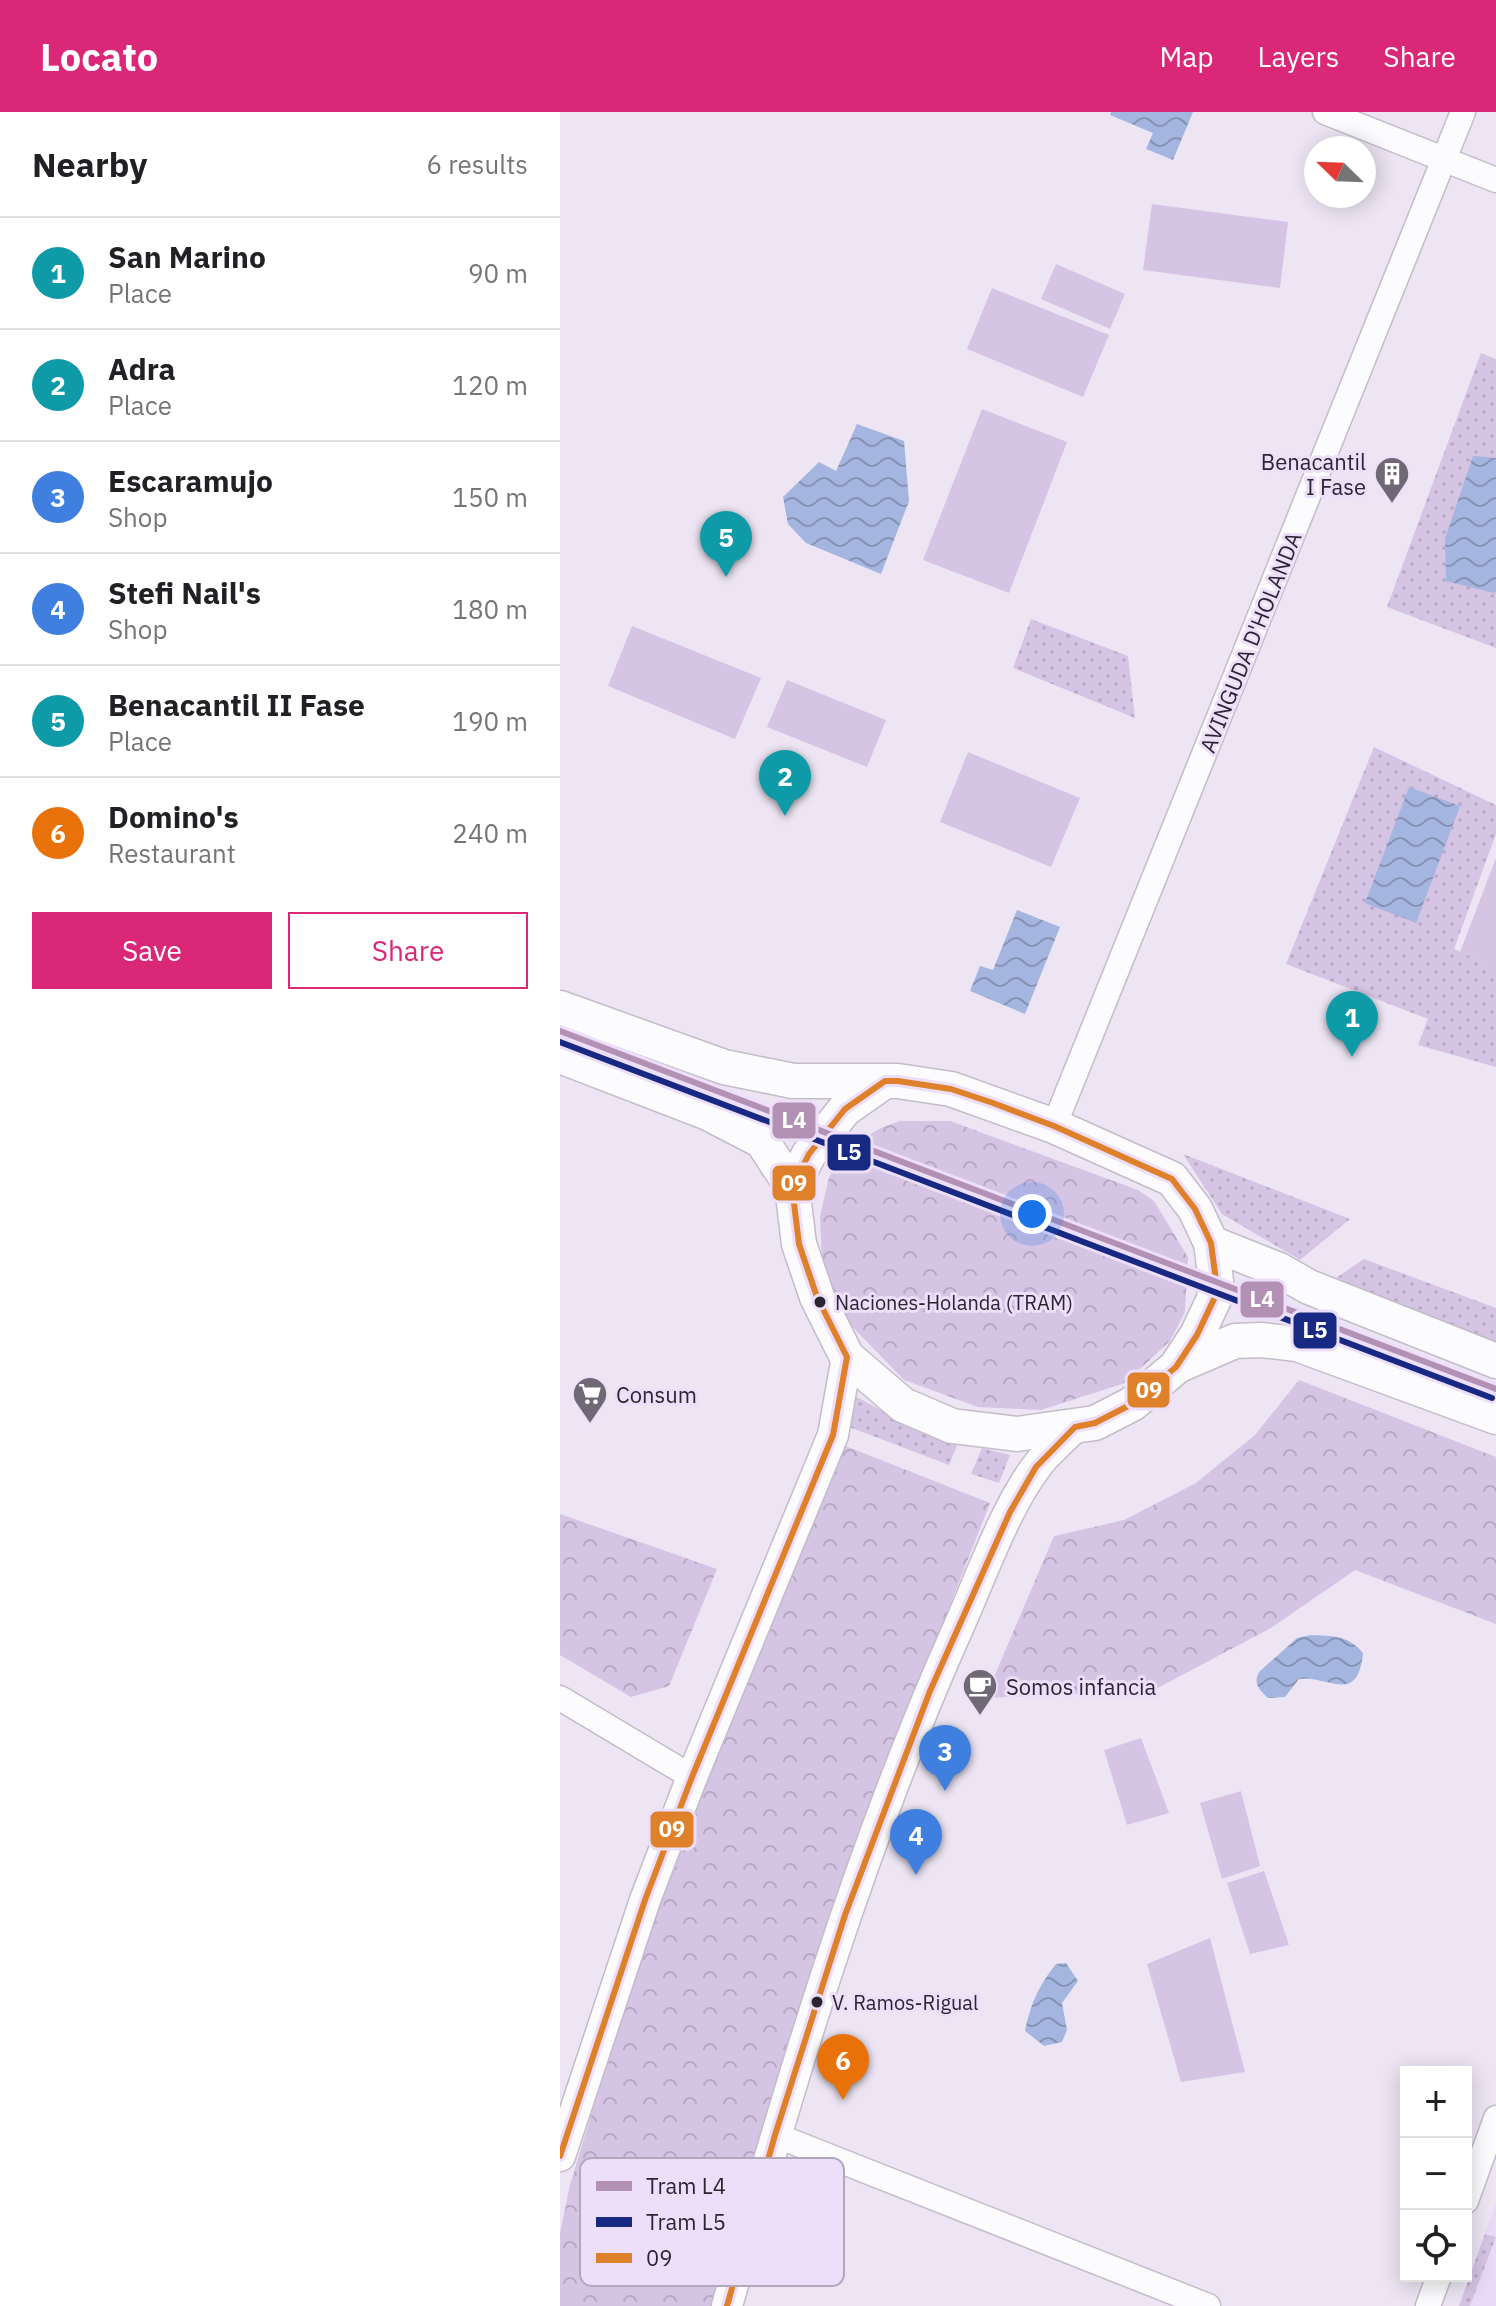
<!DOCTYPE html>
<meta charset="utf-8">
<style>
:root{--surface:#fff;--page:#f2f2f2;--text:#202124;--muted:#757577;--line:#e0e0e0;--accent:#db2777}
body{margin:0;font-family:"IBM Plex Sans",sans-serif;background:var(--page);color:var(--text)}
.controls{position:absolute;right:24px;bottom:24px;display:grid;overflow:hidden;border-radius:0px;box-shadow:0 4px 20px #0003}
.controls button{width:72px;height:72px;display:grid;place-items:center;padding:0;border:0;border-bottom:2px solid var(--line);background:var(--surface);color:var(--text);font:40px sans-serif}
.compass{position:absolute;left:744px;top:24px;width:72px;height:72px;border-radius:50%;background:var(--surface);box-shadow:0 4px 20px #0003;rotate:293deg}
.you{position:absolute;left:472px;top:1102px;width:28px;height:28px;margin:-20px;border:6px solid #fff;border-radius:50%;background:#1a73e8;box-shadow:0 0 0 12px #1a73e833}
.badge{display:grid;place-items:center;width:52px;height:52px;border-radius:50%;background:var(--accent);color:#fff;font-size:26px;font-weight:700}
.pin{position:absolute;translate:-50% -66px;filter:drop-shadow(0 2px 4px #0008)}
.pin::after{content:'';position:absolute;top:42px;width:28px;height:24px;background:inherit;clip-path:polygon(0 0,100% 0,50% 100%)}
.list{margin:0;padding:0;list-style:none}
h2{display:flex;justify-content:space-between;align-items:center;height:104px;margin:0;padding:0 32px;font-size:34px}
h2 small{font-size:26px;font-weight:400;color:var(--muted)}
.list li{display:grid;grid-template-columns:52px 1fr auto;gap:24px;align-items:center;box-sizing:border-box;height:112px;padding:0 32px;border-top:2px solid var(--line)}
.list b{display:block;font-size:30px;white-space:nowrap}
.list p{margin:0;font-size:26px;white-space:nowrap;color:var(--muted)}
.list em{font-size:26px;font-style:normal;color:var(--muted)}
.actions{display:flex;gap:16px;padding:24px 32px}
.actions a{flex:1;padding:18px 0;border:2px solid var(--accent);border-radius:0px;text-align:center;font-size:28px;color:var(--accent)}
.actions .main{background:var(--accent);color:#fff}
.icon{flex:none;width:44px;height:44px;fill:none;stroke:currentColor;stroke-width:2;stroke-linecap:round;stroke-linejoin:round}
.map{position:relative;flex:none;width:936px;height:2194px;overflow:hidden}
header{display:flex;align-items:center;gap:48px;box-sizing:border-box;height:112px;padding:0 40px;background:var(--accent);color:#fff}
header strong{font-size:38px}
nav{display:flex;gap:44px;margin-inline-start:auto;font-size:28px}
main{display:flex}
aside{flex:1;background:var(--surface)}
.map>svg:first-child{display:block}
</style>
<header>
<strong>Locato</strong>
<nav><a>Map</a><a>Layers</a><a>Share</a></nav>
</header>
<main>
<aside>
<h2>Nearby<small>6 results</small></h2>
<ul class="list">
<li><span class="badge" style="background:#0f9aa8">1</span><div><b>San Marino</b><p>Place</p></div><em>90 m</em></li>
<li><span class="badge" style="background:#0f9aa8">2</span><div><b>Adra</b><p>Place</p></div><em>120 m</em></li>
<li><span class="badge" style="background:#3f7fe0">3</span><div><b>Escaramujo</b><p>Shop</p></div><em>150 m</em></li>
<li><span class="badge" style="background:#3f7fe0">4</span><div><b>Stefi Nail's</b><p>Shop</p></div><em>180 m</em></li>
<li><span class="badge" style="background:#0f9aa8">5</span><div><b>Benacantil II Fase</b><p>Place</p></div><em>190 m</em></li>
<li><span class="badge" style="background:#e8710a">6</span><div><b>Domino's</b><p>Restaurant</p></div><em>240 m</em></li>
</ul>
<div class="actions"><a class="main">Save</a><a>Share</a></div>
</aside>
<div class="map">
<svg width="936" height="2194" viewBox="0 0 936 2194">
<defs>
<pattern id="grass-dots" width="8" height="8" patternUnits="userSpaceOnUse" patternTransform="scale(2)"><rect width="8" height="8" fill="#d5c4e4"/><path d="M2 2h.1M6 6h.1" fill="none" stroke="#b7a8c4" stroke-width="1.8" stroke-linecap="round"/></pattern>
<pattern id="park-crowns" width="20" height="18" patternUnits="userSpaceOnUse" patternTransform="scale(2)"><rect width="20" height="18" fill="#d5c4e4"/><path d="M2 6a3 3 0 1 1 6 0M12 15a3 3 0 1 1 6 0" fill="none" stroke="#b7a8c4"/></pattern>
<pattern id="water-waves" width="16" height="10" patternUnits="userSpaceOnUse" patternTransform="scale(2)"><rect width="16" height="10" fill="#a4b5df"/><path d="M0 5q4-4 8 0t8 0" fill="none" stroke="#8693b5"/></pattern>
</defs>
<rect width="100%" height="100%" fill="#ede5f4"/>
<!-- built -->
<path fill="#e9dbf7" d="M 936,2091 L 936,2194 L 899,2194 Z"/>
<!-- grass -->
<path fill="url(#grass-dots)" d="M 921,241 L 936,247 L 936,536 L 827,495 Z
M 471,507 L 568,544 L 575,606 L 453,556 Z
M 814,635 L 936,693 L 936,722 L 894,837 L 936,855 L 936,955 L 858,933 L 868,907 L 726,852 Z
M 623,1042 L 790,1107 L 740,1148 L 662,1102 Z
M 804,1147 L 936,1196 L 936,1231 L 776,1166 Z
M 297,1285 L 364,1322 L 398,1331 L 389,1353 L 284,1313 Z
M 422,1336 L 450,1343 L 439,1371 L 411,1362 Z
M 925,2122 L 936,2125 L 910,2194 L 899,2194 Z"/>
<!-- park -->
<path fill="url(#park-crowns)" d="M 340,1009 L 390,1009 L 578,1078 L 594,1089 L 628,1145 L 625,1200 L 610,1229 L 565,1271 L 481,1298 L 418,1295 L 344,1268 L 279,1201 L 262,1150 L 260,1104 L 269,1065 L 288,1035 L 321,1016 Z
M 739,1268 L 936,1345 L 936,1512 L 795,1458 L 711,1516 L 592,1579 L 425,1586 L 494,1424 L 564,1408 L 636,1371 L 695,1323 Z
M 278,1331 L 430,1391 L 315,1685 L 230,1924 L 151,2194 L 0,2194 L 0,2121 L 10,2073 L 89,1811 Z
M 0,1402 L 157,1457 L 109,1574 L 71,1585 L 0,1543 Z"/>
<!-- pitch -->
<path fill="#d5c4e4" d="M 592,92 L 728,110 L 720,176 L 583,158 Z
M 496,152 L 565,182 L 550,217 L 481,187 Z
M 432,176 L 549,223 L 523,285 L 407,237 Z
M 422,297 L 507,330 L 449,481 L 363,448 Z
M 72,514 L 201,566 L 175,627 L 48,574 Z
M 227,568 L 326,608 L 307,655 L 207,615 Z
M 408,640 L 520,686 L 491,755 L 380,710 Z
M 936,746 L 936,855 L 900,840 Z
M 581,1626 L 609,1701 L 567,1713 L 544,1638 Z
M 681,1679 L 700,1754 L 662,1767 L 640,1691 Z
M 704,1759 L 729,1833 L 690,1842 L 667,1771 Z
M 650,1826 L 685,1960 L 621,1970 L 587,1852 Z"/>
<!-- water -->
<path fill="url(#water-waves)" d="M 551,0 L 633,0 L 613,48 L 586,37 L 593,21 L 550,3 Z
M 297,312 L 344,329 L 349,389 L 321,462 L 246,431 L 228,412 L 223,385 L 259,350 L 276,359 Z
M 913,344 L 936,346 L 936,479 L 934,481 L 886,469 L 885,427 Z
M 849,675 L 900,694 L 856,811 L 805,791 Z
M 457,798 L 500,815 L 465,902 L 410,879 L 420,854 L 433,858 Z
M 751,1523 C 773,1524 788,1523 803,1541 C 798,1595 766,1562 739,1567 L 725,1585 L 708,1586 C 699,1577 693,1572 699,1560 L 737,1526 Z
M 506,1851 L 518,1869 L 502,1891 L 507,1918 L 502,1930 L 484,1934 L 465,1919 C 471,1891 478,1875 496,1852 Z"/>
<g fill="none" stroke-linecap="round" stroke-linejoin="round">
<defs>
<path id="minor" d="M 765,0 L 936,68
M 494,1014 L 903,0
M 0,1586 L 132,1665
M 215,2023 L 648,2194
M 906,2089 L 936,2006
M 868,2194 L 879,2164"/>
<path id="tertiary" d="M 0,2044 L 85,1788 L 132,1665 L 273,1323 L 287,1245
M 167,2194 C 231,1967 299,1739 395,1523 C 418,1473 444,1397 477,1354 C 487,1340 502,1328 515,1315"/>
<path id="secondary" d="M 0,896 L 164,955 L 233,969 L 338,969 L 391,977 L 494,1014 L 612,1067 L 635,1097 L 651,1131 L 656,1169 L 654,1187 L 637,1223 L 616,1255 L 572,1292 L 535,1311 L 457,1322 L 392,1314 L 343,1293 L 287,1245 L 257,1185 L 239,1132 L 232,1075 L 249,1042 L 285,997 L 325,969
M 0,944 L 148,1001 L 202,1029 L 232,1075
M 651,1131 L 719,1158 L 749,1175 L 936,1249
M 617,1254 L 675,1229 L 701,1228 L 737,1232 L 936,1305"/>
</defs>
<!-- minor casing -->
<use href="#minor" stroke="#c3bcc9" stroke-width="27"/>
<!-- tertiary casing -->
<use href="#tertiary" stroke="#c3bcc9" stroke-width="33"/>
<!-- secondary casing -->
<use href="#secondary" stroke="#c3bcc9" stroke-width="37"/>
<!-- minor -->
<use href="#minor" stroke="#fcfbfd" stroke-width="24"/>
<!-- tertiary -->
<use href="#tertiary" stroke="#fcfbfd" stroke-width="30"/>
<!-- secondary -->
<use href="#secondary" stroke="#fcfbfd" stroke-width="34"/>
<defs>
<path id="bus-1" d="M 0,2044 L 85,1788 L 132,1665 L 273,1323 L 287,1245 L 257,1185 L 239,1132 L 232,1075 L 249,1042 L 285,997 L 325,969 L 338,969 L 391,977 L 433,991 L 494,1014 L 612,1067 L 635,1097 L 651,1131 L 656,1169 L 654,1187 L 637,1223 L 616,1255 L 572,1292 L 535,1311 L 515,1315 L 476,1355 L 450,1400 L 370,1579 L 285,1803 L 215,2023 L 167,2194"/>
</defs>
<!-- bus-1 casing -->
<use href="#bus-1" stroke="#eddffa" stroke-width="12"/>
<!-- bus-1 -->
<use href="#bus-1" stroke="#df802a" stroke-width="6"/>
<defs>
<path id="tram-1" d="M 0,919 L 936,1277"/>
<path id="tram-2" d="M 0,930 L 932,1286"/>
</defs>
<!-- tram-1 casing -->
<use href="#tram-1" stroke="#eddffa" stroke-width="12"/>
<!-- tram-2 casing -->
<use href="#tram-2" stroke="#eddffa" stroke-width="12"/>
<!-- tram-1 -->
<use href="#tram-1" stroke="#b291b4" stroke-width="6"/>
<!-- tram-2 -->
<use href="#tram-2" stroke="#172983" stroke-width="6"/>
</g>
<!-- icons -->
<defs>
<symbol id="building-pin" viewBox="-11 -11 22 30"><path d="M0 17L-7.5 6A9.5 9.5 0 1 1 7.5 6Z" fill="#6f6875" stroke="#eddffa"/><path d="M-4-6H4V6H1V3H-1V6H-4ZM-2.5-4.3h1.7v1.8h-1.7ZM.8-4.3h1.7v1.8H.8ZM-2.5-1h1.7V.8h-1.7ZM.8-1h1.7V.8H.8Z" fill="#fff"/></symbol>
<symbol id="supermarket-pin" viewBox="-11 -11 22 30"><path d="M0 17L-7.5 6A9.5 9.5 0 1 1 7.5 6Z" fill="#6f6875" stroke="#eddffa"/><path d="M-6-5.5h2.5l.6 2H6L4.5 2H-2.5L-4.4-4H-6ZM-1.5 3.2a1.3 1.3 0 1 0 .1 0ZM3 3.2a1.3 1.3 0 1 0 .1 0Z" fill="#fff"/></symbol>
<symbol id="cafe-pin" viewBox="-11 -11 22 30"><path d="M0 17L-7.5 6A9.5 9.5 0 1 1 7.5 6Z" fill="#6f6875" stroke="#eddffa"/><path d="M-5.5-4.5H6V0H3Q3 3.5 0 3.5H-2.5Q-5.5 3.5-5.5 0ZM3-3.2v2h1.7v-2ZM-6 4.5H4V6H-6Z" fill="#fff"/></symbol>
</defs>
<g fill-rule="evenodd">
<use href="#building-pin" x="812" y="342" width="40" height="54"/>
<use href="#supermarket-pin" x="10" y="1262" width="40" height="54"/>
<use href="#cafe-pin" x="400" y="1554" width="40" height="54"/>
</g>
<!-- markers -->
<g fill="#2b2531" stroke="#eddffa" stroke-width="3">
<circle cx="260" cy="1190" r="7"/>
<circle cx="257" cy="1890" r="7"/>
</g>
<g text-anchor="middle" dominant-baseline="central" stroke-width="6" stroke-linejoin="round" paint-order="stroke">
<!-- bus labels -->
<g font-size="20" fill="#2b2531" stroke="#eddffa" text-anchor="start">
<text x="275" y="1190">Naciones-Holanda (TRAM)</text>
<text x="272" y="1890">V. Ramos-Rigual</text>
</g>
<!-- poi labels -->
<g font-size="22" fill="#2b2531" stroke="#eddffa" text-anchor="start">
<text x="806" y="349" text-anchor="end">Benacantil<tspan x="806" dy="25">I Fase</tspan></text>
<text x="56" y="1282">Consum</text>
<text x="446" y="1574">Somos infancia</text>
</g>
<!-- street labels -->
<g font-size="22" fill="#2b2531" stroke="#eddffa">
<text transform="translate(690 530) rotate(-68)">AVINGUDA D'HOLANDA</text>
</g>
</g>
<!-- legend -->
<rect x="20" y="2046" width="264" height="128" rx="12" fill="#eddffa" stroke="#b3a7be" stroke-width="2"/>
<rect x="36" y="2069" width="36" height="10" fill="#b291b4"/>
<rect x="36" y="2105" width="36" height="10" fill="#172983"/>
<rect x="36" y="2141" width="36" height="10" fill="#df802a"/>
<g font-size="22" fill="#2b2531">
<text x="86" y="2082">Tram L4</text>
<text x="86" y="2118">Tram L5</text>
<text x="86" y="2154">09</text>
</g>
<g stroke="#eddffa" stroke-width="3">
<rect x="211" y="989" width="46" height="39" rx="8" fill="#b291b4"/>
<rect x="266" y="1021" width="46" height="39" rx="8" fill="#172983"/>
<rect x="211" y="1052" width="46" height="38" rx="8" fill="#df802a"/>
<rect x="679" y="1168" width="46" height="39" rx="8" fill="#b291b4"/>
<rect x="732" y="1199" width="46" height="39" rx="8" fill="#172983"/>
<rect x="566" y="1259" width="45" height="38" rx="8" fill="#df802a"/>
<rect x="89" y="1698" width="46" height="39" rx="8" fill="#df802a"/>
</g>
<g font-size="22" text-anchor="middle" font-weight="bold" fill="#fff">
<text x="234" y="1016">L4</text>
<text x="289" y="1048">L5</text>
<text x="234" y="1079">09</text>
<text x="702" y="1195">L4</text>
<text x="755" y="1226">L5</text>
<text x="589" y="1286">09</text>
<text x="112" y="1725">09</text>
</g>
</svg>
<div class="controls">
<button>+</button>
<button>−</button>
<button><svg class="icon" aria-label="locate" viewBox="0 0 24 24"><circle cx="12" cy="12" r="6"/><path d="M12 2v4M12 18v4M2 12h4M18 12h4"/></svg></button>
</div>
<svg class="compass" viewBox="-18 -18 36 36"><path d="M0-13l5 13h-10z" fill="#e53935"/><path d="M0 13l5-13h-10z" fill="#757577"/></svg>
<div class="you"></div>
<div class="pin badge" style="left:792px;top:945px;background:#0f9aa8">1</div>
<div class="pin badge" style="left:225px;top:704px;background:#0f9aa8">2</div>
<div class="pin badge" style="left:385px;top:1679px;background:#3f7fe0">3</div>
<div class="pin badge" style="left:356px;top:1763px;background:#3f7fe0">4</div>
<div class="pin badge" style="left:166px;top:465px;background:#0f9aa8">5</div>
<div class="pin badge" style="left:283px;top:1988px;background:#e8710a">6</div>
</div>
</main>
